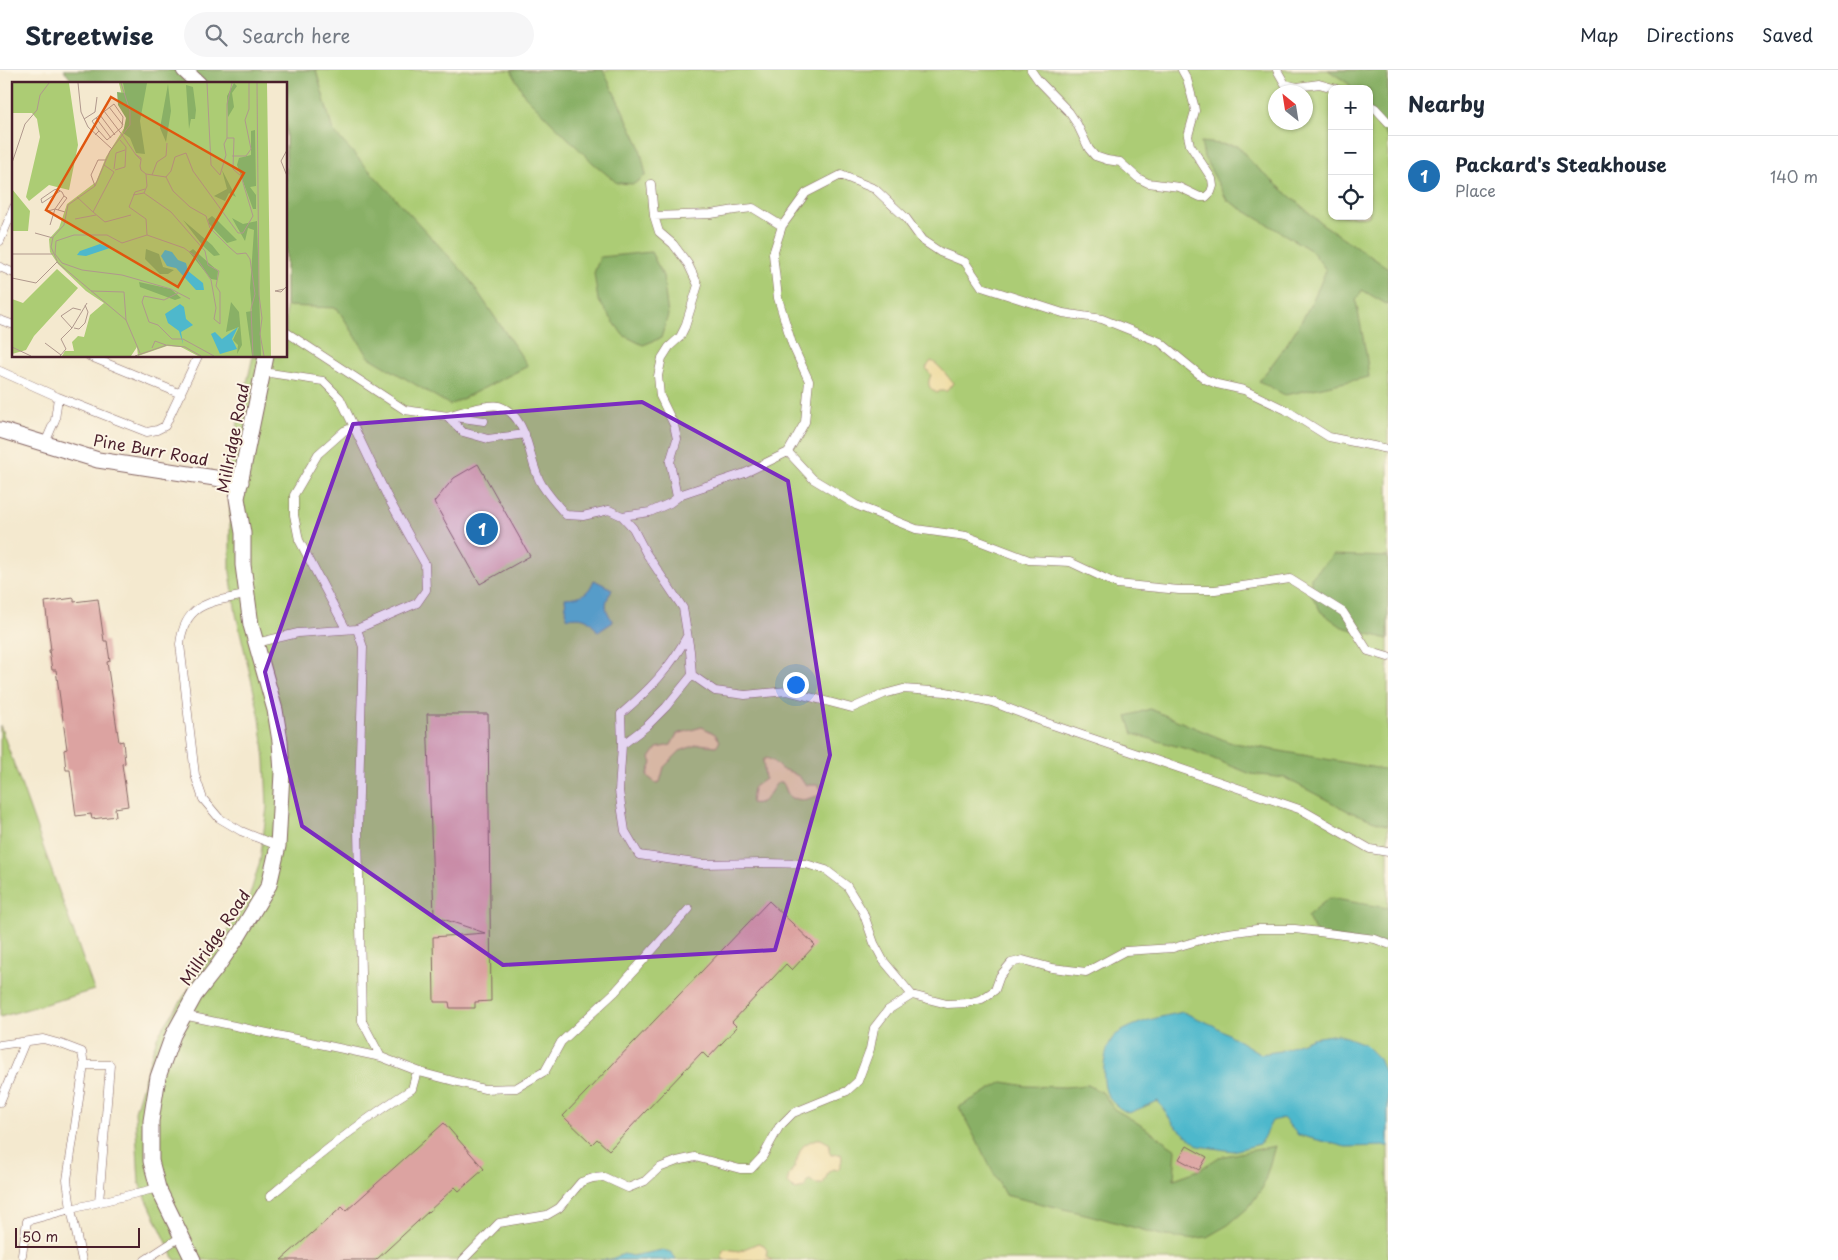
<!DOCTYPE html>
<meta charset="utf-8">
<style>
:root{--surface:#fff;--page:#f6f6f7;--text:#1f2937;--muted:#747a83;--line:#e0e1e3;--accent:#1f6fb2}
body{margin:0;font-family:"Playpen Sans",sans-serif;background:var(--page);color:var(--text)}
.controls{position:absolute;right:15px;top:15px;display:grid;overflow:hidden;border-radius:10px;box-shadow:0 1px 4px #0004}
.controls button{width:45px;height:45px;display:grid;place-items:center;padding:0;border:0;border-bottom:1px solid var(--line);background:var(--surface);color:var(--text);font:25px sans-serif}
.compass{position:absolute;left:1268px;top:15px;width:45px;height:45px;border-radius:50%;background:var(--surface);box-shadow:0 1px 4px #0004;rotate:330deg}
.scale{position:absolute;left:15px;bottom:12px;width:125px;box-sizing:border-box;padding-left:5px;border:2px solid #4a1f2b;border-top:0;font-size:14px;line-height:18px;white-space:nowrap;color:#4a1f2b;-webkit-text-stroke:4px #fcf5e5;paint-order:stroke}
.you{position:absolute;left:795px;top:614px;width:18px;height:18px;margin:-12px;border:4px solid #fff;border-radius:50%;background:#1a73e8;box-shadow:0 0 0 8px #1a73e833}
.badge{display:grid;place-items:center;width:32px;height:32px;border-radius:50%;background:var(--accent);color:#fff;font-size:16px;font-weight:700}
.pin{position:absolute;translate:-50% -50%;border:2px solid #fff;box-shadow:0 1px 5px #0006}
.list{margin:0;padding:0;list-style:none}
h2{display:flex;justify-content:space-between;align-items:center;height:65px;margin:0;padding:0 20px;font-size:21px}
h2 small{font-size:16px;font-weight:400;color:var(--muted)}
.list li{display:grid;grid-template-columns:32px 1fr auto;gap:15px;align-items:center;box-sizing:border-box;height:80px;padding:0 20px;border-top:1px solid var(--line)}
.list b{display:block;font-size:19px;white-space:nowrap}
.list p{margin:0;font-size:16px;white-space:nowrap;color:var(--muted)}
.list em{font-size:16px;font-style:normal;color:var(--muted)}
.icon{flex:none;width:28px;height:28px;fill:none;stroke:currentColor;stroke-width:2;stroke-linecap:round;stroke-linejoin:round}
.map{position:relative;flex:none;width:1388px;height:1190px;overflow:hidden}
header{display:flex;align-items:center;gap:30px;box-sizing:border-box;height:70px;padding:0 25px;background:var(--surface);border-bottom:1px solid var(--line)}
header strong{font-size:24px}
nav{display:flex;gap:28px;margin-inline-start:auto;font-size:18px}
.search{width:350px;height:45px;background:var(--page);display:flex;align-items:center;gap:12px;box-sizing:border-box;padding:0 18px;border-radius:28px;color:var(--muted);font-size:19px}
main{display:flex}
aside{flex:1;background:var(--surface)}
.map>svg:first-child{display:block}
</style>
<header>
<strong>Streetwise</strong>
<div class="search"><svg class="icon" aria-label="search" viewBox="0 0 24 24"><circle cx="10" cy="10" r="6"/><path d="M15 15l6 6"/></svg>Search here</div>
<nav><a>Map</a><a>Directions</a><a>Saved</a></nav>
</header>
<main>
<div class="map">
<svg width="1388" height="1190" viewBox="0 0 1388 1190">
<rect width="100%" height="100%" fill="#fcf5e5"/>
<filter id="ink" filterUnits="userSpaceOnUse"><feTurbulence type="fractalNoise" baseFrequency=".02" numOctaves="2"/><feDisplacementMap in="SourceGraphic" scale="10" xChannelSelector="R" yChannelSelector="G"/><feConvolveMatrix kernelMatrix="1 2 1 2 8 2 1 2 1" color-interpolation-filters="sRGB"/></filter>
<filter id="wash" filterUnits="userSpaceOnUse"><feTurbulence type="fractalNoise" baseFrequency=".0096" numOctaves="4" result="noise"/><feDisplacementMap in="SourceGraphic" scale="20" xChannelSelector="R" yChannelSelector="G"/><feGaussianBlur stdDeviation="1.12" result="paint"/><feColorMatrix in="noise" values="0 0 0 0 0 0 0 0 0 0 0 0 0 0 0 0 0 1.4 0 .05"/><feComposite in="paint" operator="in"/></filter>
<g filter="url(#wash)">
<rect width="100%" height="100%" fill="#f4e9cf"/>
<!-- green -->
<path fill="#accc74" stroke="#7b7650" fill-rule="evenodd" d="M 157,0 L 1388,0 L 1388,1190 L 175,1190 L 139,1113 L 135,1041 L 157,967 L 249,828 L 260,791 L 267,737 L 265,690 L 260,648 L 236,544 L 230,502 L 230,388 L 253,286 L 286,286 L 286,14 ZM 1332,19 L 1369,19 L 1369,146 L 1332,146 ZM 1276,22 L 1306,22 L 1306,52 L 1276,52 Z
M 0,655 L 94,920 L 0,947 Z"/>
<!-- forest -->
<path fill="#89b066" stroke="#6a6848" d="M 64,0 L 316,0 L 333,61 L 467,206 L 528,296 L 450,335 L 369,287 L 337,238 L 286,236 L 286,14 L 74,14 Z
M 511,0 L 603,0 L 639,74 L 646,105 L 634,114 L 617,113 L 592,92 L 525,26 Z
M 1328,0 L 1388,0 L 1388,68 L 1369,43 L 1369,19 L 1352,19 L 1349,14 Z
M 1201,72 L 1238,76 L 1254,95 L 1321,153 L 1388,198 L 1388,235 L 1362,220 L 1356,231 L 1366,283 L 1369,307 L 1285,325 L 1259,311 C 1286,278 1311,240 1326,200 L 1312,181 L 1227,130 L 1204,87 Z
M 651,182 L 663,206 L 668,245 L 661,268 L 643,275 L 623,265 L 598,230 L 594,203 L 600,187 Z
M 1333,485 L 1388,487 L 1388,569 L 1342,557 L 1321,542 L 1311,524 L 1311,508 Z
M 1150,639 L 1229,672 L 1388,700 L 1388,756 L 1348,741 L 1285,708 L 1251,704 L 1194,681 L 1133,664 L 1127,646 Z
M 1329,828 L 1388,838 L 1388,877 L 1316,863 L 1307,846 Z
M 1003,1012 L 1026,1016 L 1065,1017 L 1088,1015 L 1103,1023 L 1114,1039 L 1133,1050 L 1176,1079 L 1174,1109 L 1199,1100 L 1219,1087 L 1275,1076 L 1263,1117 L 1249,1137 L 1228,1155 L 1207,1167 L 1187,1169 L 1161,1165 L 1089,1145 L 1005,1125 L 959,1037 Z"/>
<!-- sand -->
<path fill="#eeda9e" stroke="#9c7c64" d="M 931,291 C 938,293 948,307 953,313 L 947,321 L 940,321 L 937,323 C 928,318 927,314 931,305 L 926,298 Z
M 702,657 L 715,664 L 720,671 L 716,676 L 699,674 L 680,681 L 664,697 L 660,712 L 656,713 L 647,706 L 652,693 L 650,688 L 657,678 L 671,675 L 677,664 Z
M 767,688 L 773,691 L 781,699 L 791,702 L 798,706 L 807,715 L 819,715 L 821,721 L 818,726 L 803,730 L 791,728 C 786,723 786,717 782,712 L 778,712 C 769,721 767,736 751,733 C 754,714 750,720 765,709 L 763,690 Z
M 816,1069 L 821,1069 L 830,1074 L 829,1081 L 831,1085 L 841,1084 C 843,1090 841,1094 838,1100 L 833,1099 L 829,1101 L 823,1114 L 815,1114 L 810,1110 L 807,1111 L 805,1118 L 795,1120 L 788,1113 C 787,1104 792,1103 795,1095 C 802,1079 797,1077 816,1069 Z
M 758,1173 L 764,1175 L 767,1180 L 766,1186 L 772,1190 L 724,1190 L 722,1187 L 723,1180 L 725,1179 L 739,1181 Z"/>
<!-- water -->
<path fill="#4eb8cc" stroke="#4c6c7c" d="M 594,510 L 612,519 C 604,535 604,537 613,552 L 598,562 C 588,547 584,546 567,548 L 565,528 C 581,527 588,525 594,510 Z
M 1183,942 L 1213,955 L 1261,984 L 1280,981 L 1312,968 L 1338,964 L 1364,974 L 1379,989 L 1388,1010 L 1388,1076 L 1346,1077 L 1298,1065 L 1283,1048 L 1272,1051 L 1260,1074 L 1233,1081 L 1199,1076 L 1174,1055 L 1158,1031 L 1129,1043 C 1121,1040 1112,1033 1108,1026 C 1100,1012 1103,973 1117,964 C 1137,951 1161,947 1183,942 Z
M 662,1180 L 671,1182 L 677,1190 L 600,1190 L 611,1189 L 624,1184 L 632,1186 Z"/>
<g id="blocks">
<!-- building -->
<path fill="#dca3a1" d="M 478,394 L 530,486 L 480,514 L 434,432 L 454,408 Z
M 74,528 L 74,532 L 98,529 L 104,571 L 107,571 L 110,591 L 107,592 L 119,672 L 123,671 L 125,693 L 122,694 L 128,736 L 115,738 L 116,746 L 92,749 L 91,744 L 76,746 L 70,700 L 66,700 L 64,680 L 67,679 L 56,600 L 52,600 L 49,580 L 51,580 L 45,532 Z
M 427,644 L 488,644 L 491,931 L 475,932 L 475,938 L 450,938 L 449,932 L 434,932 L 433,867 L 485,863 L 434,846 Z
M 769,831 L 815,875 L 792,900 L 786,894 L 732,952 L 737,957 L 708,988 L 702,982 L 609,1080 L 597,1069 L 592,1074 L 563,1046 Z
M 444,1053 L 484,1099 L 459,1121 L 455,1117 L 376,1190 L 281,1190 L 342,1137 L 346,1141 Z
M 1187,1076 L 1207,1087 L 1199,1100 L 1179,1089 Z"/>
</g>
</g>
<g filter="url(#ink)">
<use href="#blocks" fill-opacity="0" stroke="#866664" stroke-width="1"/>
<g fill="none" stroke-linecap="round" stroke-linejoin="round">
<defs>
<path id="lane" d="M 1031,0 L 1038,10 L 1069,42 L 1077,54 L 1089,79 L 1095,86 L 1107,90 L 1120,92 L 1138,108 L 1148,113 L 1179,117 L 1200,127 L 1206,127 L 1211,122 L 1213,116 L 1212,109 L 1190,75 L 1188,66 L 1195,41 L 1194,35 L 1187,9 L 1182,0
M 1277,0 L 1285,14 L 1297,17 L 1319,14 L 1337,19
M 1369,35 L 1375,38 L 1388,52
M 651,114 L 654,146 L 659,162 L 673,174 L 688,194 L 698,215 L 685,257 L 680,267 L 669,277 L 662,288 L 658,306 L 660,326 L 674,355 L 677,369 L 670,392 L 677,427
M 654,146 L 711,144 L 735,140 L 753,138 L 782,156
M 0,171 L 14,137
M 0,197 L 14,203
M 0,250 L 14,255
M 286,262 L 405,340 L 484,351
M 89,286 L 181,324
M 0,301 L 58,327 L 147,362 L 157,360 L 165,356 L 198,286
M 263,302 L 323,311 L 340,328 L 387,426 L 425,494 L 426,520 L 417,533 L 357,559
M 525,364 L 488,369 L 463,362 L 447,346 C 458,343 489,333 499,336 C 531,347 527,392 542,415 C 549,426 558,436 566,445 L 583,446 L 609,440 L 622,446 L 633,458 L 646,483 L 683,538 L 690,581 L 692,605 L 666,637 L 647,656 L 622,675
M 45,373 L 55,350 L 58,327
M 788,382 L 813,409 L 856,435 L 916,459 L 966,466 L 1029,490 L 1070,492 L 1117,514 L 1179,520 L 1215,520 L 1290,509 L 1343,542 L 1368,581 L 1388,587
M 622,446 L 650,442 L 670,433 L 682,424 L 745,403 L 788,382 L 805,352 L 809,311 L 792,274 L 778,228 L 773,184 L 782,156 L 806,123 L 841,105 L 875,119 L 906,148 L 922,170 L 940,182 L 965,192 L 982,217 L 1063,243 L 1102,249 L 1160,272 L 1205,309 L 1217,314 L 1244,320 L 1286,340 L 1329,367 L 1388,379
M 246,525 C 211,532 185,532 180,574 L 195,705 L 203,729 L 219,748 L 241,761 L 278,776
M 346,559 L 299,470 L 294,445 L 294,425 L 318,384 L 344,361 L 354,357
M 687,566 C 670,599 649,620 621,644 L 622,675 L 619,721 L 625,761 L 639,785 L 702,794 L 765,793 L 806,794 L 826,800 L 847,816 L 863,842 L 874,873 L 883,890 L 912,925
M 256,573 L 298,563 L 357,559 L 363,577 L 358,759 L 362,951 L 381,987 L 423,1003 L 484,1019 L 516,1018 L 545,1001 L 561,972 L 615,922 L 689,839
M 692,605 L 715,621 L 745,625 L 787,621 L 852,638 L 884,624 L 903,619 L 946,622 L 992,632 L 1041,651 L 1302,740 L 1370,779 L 1388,782
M 183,945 L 381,987
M 0,975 L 43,969 L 61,974 L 82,982 L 84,995
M 0,1032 L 25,972
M 270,1126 C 315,1088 362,1050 412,1019 L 417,1001
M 22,1185 L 27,1151 L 71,1139 L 67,1110 L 84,995 L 110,995 L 99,1132
M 82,1190 L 71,1139 L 158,1118
M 145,1190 L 182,1166
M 463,1190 L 499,1153 L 547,1145 L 559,1138 L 581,1112 L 593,1108 L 604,1107 L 628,1118 L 645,1111 L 659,1098 L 677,1091 L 695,1087 L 740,1099 L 751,1099 L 763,1086 L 779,1057 L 793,1043 L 847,1021 L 858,1011 L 870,979 L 874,958 L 888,940 L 912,925 L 947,934 L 967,933 L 982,929 L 995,920 L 1000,906 L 1011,893 L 1023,890 L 1052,898 L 1086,902 L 1125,881 L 1173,878 L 1221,864 L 1257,859 L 1295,859 L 1375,869 L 1388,874"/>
<path id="street" d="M 184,0 L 199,14
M 0,360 L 98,390 L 241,412
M 193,1190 L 158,1118 L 151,1091 L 151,1051 L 158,1007 L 173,965 L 195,925 L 217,897 L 239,865 L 269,815 L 278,776 L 282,703 L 280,671 L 275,640 L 251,555 L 243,495 L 243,463 L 237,428 L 266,286"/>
</defs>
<!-- lane casing -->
<use href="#lane" stroke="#866664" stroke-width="9"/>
<!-- street casing -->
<use href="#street" stroke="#866664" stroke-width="17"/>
<!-- lane -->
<use href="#lane" stroke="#fff" stroke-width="8"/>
<!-- street -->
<use href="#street" stroke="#fff" stroke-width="15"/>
</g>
</g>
<!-- marked area -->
<path fill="#7b2cbf" fill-opacity="0.2" stroke="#7b2cbf" stroke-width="4" stroke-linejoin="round" d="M 642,332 L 788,411 L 830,685 L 775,880 L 503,895 L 302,756 L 265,602 L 353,354 Z"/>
<g text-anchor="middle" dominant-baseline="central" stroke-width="4" stroke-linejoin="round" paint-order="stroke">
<!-- street labels -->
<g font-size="16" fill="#4a1f2b" stroke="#fcf5e5">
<text transform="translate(232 368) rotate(-79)">Millridge Road</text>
<text transform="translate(151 379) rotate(10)">Pine Burr Road</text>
<text transform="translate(214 867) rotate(-56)">Millridge Road</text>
</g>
</g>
<!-- overview -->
<g transform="translate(12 12)">
<rect width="275" height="275" fill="#f4e9cf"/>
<path d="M 0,1 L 57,1 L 66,63 L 57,108 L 37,103 L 17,119 L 14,115 L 28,55 L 25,37 L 20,31 L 0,31 ZM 107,1 L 255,1 L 259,274 L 186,274 L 169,265 L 155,264 L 126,274 L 125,265 L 119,274 L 50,274 L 53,269 L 62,269 L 60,260 L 66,254 L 72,255 L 78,233 L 92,221 L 74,209 L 46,182 L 38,170 L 37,157 L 47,146 L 55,122 L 84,100 L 94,75 L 116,40 ZM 0,107 L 18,129 L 16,149 L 0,149 ZM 45,187 L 66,206 L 22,254 L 14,268 L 0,272 L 0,217 L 11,221 Z" fill="#accc74"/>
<path d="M 111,1 L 135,1 L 128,39 L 133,72 L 124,71 L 118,56 L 111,51 L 114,36 L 106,23 L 105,10 L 113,11 ZM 222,1 L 225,4 L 220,11 L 222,25 L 216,35 L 215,14 ZM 156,2 L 159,29 L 154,60 L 148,46 ZM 174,3 L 181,5 L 184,28 L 183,37 L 179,37 L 177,47 ZM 243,48 L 244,104 L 238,105 L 244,113 L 244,127 L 241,127 L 225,83 L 227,76 L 239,73 L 239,49 ZM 210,88 L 224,115 L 217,111 L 213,119 L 202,114 L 215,107 ZM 200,134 L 205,138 L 225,158 L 215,161 L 197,142 L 196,137 ZM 220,136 L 231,142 L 245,139 L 249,274 L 240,274 L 234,230 L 240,229 L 238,206 L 242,148 L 236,146 L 233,159 ZM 171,138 L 200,163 L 208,173 L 202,174 L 191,164 ZM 134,167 L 147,172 L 151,185 L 162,188 L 156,192 L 148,192 L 133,177 ZM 181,167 L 206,189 L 205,198 L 199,197 L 177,170 ZM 127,200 L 159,207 L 169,216 L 163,218 L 128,205 ZM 219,220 L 227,230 L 230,263 L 225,272 L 226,263 L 221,258 L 227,245 L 214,250 Z" fill="#89b066"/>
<path d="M 88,162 L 98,166 L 74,174 L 65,173 L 68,169 ZM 153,168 L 160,170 L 166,178 L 174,181 L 176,189 L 191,201 L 192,208 L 184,208 L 164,186 L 155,184 L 149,174 ZM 168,222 L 172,225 L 174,237 L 181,243 L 169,250 L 171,262 L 167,249 L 156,241 L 153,232 ZM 226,245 L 220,257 L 225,267 L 208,272 L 199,252 L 203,250 L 210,257 Z" fill="#4eb8cc"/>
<path fill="none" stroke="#b0988d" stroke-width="1" d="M 66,1 L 69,30 L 76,45 L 100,67M 109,1 L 118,29 L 118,43 L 98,69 L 83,104 L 56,123 L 52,143 L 41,155 L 39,165 L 46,181 L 114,238 L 128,271M 195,1 L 199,83 L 208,93 L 214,73 L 212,62 L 215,56 L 215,22 L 220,1M 245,1 L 247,213 L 250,236 L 248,252 L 252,274M 97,25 L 111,43M 92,29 L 111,54M 88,33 L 103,53M 84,36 L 99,56M 72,37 L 83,30 L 85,15M 83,53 L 87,49 L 80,39 L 102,22 L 111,35 L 110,45 L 95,58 L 87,49M 111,54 L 124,73M 275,68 L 269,79 L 275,94M 220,74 L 234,74 L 239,67 L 233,38 L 237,27 L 237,1M 0,81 L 13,42 L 25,28 L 28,13 L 37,1M 92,83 L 102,90 L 81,130 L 93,140 L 119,133M 102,87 L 104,71 L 113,68M 103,88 L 113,85 L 114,65 L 108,58M 134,92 L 154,95 L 159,89 L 163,75 L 174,71 L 181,89 L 226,151 L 231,151 L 241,134 L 229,94 L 221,87 L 222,56 L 215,56M 140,93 L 145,80 L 154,74 L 155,61M 154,95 L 161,109 L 178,125 L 194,134 L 198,146 L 217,165 L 225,172 L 234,171 L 238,177 L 243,212 L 239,227 L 241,274M 83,104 L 79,93 L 86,78 L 94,78M 133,107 L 123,110 L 117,125 L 134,137 L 135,153M 48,109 L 30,121 L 29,117 L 42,108 L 45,107 L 50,110 L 52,114M 132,111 L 159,130 L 193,169 L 196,183 L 207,189 L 204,204 L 208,210 L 208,242 L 202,237 L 204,226 L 199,198 L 183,174 L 172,166 L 135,153 L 110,161 L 95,153 L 62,153 L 44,159 L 43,172 L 50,181 L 70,188 L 110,193 L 159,207 L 178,217M 121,113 L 132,111 L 135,104 L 134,92 L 129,88 L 128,84 L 129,78 L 129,76 L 123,72 L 129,78M 65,115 L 81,130M 36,129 L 43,127 L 52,114 L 55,116 L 46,128M 63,137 L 84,133M 38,143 L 43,127 L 53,130M 23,151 L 41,156M 0,172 L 41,172M 0,196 L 24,201 L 45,180M 272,207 L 263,209 L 269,210 L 275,204M 79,209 L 112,210 L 114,238M 166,211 L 152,218 L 132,214 L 130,220 L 137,240 L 146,243 L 160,257 L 171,257 L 202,274M 60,246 L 49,234 L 61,226 L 69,228M 62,246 L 67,247 L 73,241 L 76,230 L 73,223M 33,261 L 49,273M 0,265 L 19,274M 140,266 L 143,259 L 154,263M 48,274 L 54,267 L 49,257 L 60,246 L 75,221M 123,274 L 155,263 L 173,265 L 189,274"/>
<path fill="#e0560e" fill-opacity="0.15" stroke="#e0560e" stroke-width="2.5" d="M 99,15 L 232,91 L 166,205 L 34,128 Z"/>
<rect width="275" height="275" fill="none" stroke="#4a1f2b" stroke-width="2.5"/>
</g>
</svg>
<div class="controls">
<button>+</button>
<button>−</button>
<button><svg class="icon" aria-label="locate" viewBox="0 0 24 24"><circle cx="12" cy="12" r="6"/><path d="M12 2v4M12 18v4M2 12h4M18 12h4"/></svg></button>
</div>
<svg class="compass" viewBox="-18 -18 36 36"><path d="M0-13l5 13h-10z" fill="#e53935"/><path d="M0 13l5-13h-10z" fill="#747a83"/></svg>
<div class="scale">50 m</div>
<div class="you"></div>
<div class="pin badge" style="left:482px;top:459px">1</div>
</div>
<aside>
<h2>Nearby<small></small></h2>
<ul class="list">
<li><span class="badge">1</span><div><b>Packard's Steakhouse</b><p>Place</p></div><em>140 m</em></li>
</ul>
</aside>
</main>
